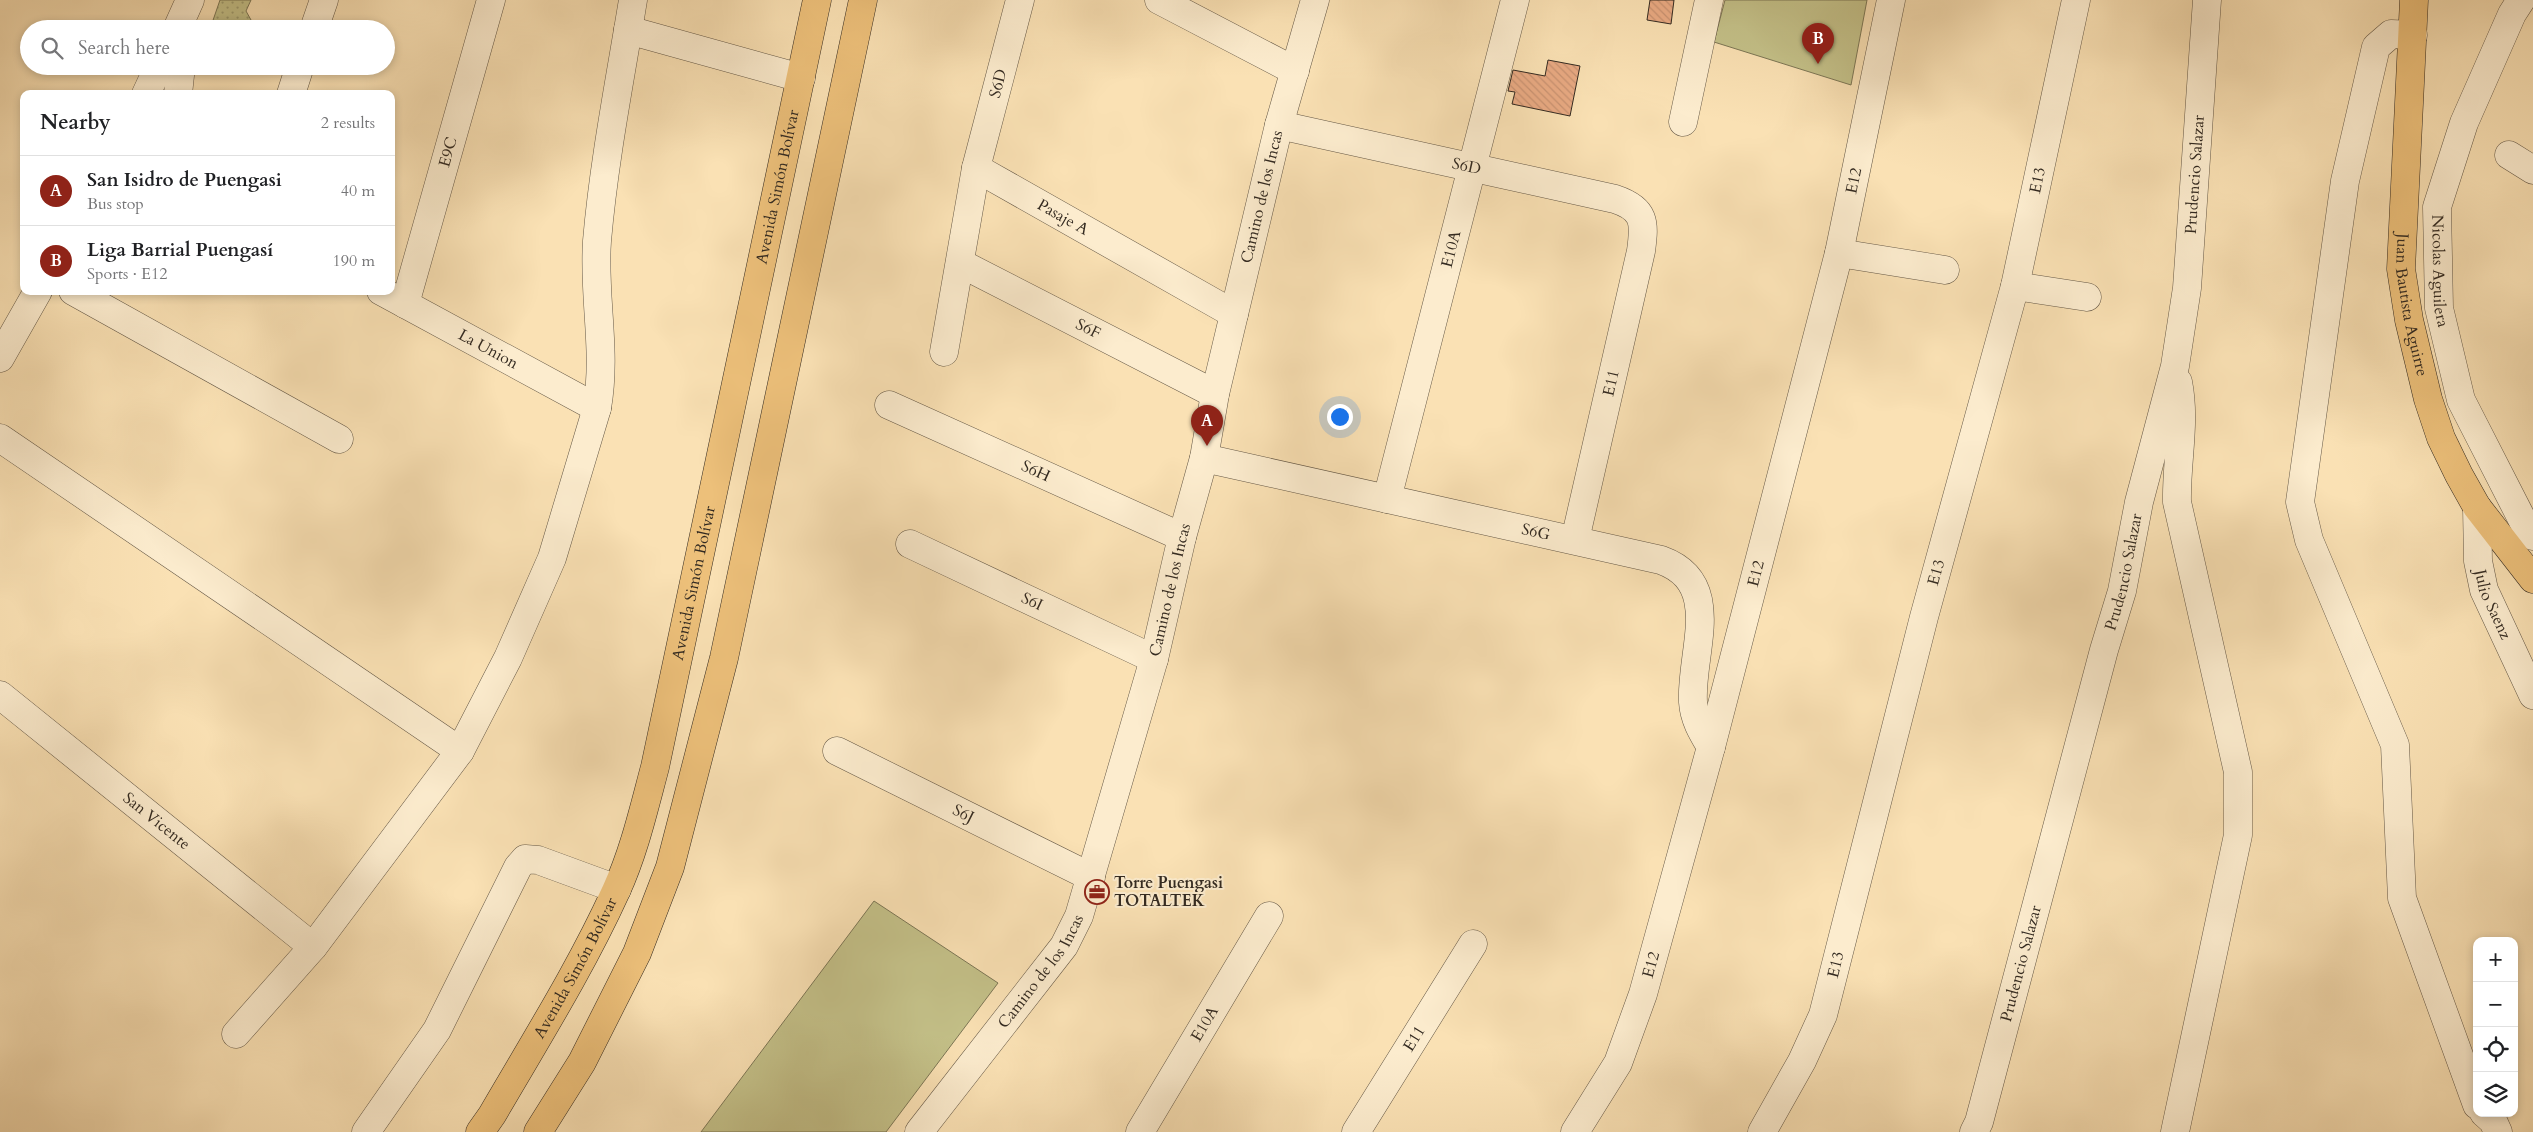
<!DOCTYPE html>
<meta charset="utf-8">
<style>
:root{--surface:#fff;--page:#f6f6f6;--text:#202124;--muted:#757577;--line:#e0e0e0;--accent:#8f2418}
body{margin:0;font-family:Cardo,serif;background:var(--page);color:var(--text)}
.controls{position:absolute;right:15px;bottom:15px;display:grid;overflow:hidden;border-radius:10px;box-shadow:0 2px 8px #0003}
.controls button{width:45px;height:45px;display:grid;place-items:center;padding:0;border:0;border-bottom:1px solid var(--line);background:var(--surface);color:var(--text);font:25px sans-serif}
.you{position:absolute;left:1339px;top:416px;width:18px;height:18px;margin:-12px;border:4px solid #fff;border-radius:50%;background:#1a73e8;box-shadow:0 0 0 8px #1a73e833}
.badge{display:grid;place-items:center;width:32px;height:32px;border-radius:50%;background:var(--accent);color:#fff;font-size:16px;font-weight:700}
.pin{position:absolute;translate:-50% -41px;filter:drop-shadow(0 1px 2px #0008)}
.pin::after{content:'';position:absolute;top:26px;width:18px;height:15px;background:inherit;clip-path:polygon(0 0,100% 0,50% 100%)}
.list{margin:0;padding:0;list-style:none}
h2{display:flex;justify-content:space-between;align-items:center;height:65px;margin:0;padding:0 20px;font-size:21px}
h2 small{font-size:16px;font-weight:400;color:var(--muted)}
.list li{display:grid;grid-template-columns:32px 1fr auto;gap:15px;align-items:center;box-sizing:border-box;height:70px;padding:0 20px;border-top:1px solid var(--line)}
.list b{display:block;font-size:19px;white-space:nowrap}
.list p{margin:0;font-size:16px;white-space:nowrap;color:var(--muted)}
.list em{font-size:16px;font-style:normal;color:var(--muted)}
.icon{flex:none;width:28px;height:28px;fill:none;stroke:currentColor;stroke-width:2;stroke-linecap:round;stroke-linejoin:round}
.map{position:relative;flex:none;width:2533px;height:1132px;overflow:hidden}
.search{position:absolute;background:var(--surface);box-shadow:0 2px 8px #0003;left:20px;top:20px;width:375px;height:55px;display:flex;align-items:center;gap:12px;box-sizing:border-box;padding:0 18px;border-radius:28px;color:var(--muted);font-size:19px}
.panel{position:absolute;background:var(--surface);box-shadow:0 2px 8px #0003;left:20px;top:90px;width:375px;height:205px;border-radius:10px}
.map>svg:first-child{display:block}
</style>
<div class="map">
<svg width="2533" height="1132" viewBox="0 0 2533 1132">
<defs>
<pattern id="grass-dots" width="8" height="8" patternUnits="userSpaceOnUse" patternTransform="scale(1.25)"><rect width="8" height="8" fill="#c4c189"/><path d="M2 2h.1M6 6h.1" fill="none" stroke="#a09d70" stroke-width="1.8" stroke-linecap="round"/></pattern>
<pattern id="building-back-hatch" width="6" height="6" patternUnits="userSpaceOnUse" patternTransform="scale(1.25)"><rect width="6" height="6" fill="#e9aa83"/><path d="M-1 5l2 2M0 0l6 6M5-1l2 2" fill="none" stroke="#c89271"/></pattern>
</defs>
<rect width="100%" height="100%" fill="#fae1b4"/>
<filter id="stains"><feTurbulence type="fractalNoise" baseFrequency=".004" numOctaves="4"/><feColorMatrix values="0 0 0 0 .2 0 0 0 0 .09 0 0 0 0 .02 0 0 0 .5 -.17"/></filter>
<radialGradient id="worn" r=".72"><stop offset=".6" stop-color="#630" stop-opacity="0"/><stop offset="1" stop-color="#630" stop-opacity=".3"/></radialGradient>
<!-- grass -->
<path fill="url(#grass-dots)" stroke="#7c7655" d="M 220,0 L 251,0 L 246,11 L 256,29 L 210,29 Z"/>
<!-- pitch -->
<path fill="#c4c189" stroke="#7c7655" d="M 1725,0 L 1867,0 L 1851,85 L 1714,42 Z
M 874,901 L 998,983 L 886,1132 L 701,1132 Z"/>
<!-- building -->
<path fill="url(#building-back-hatch)" stroke="#332a21" d="M 1650,0 L 1674,0 L 1671,24 L 1647,20 Z
M 1548,60 L 1580,66 L 1570,116 L 1512,104 L 1515,92 L 1508,91 L 1513,70 L 1545,76 Z"/>
<g fill="none" stroke-linecap="round" stroke-linejoin="round">
<defs>
<g id="minor">
<path d="M 1159,0 L 1295,71"/>
<path id="s1" d="M 2521,0 L 2512,14 L 2464,123 L 2437,207 L 2439,308 L 2461,400 L 2525,525 L 2533,536"/>
<path d="M 177,29 L 190,0"/>
<path d="M 314,29 L 324,0"/>
<path d="M 628,30 L 801,78"/>
<path d="M 2413,35 L 2391,34 L 2376,47 L 2345,181 L 2300,502 L 2309,540 L 2395,745 L 2402,898 L 2477,1105"/>
<path d="M 146,94 L 159,66"/>
<path d="M 178,94 L 181,66"/>
<path d="M 291,94 L 300,66"/>
<path d="M 1683,122 L 1709,0"/>
<path id="s2" d="M 1279,125 L 1615,199 C 1645,209 1645,222 1641,251 L 1575,540"/>
<path d="M 2509,155 L 2533,170"/>
<path id="s3" d="M 976,168 L 1234,314"/>
<path d="M 1839,253 L 1945,270"/>
<path id="s4" d="M 960,263 L 1215,394"/>
<path d="M 2015,286 L 2087,297"/>
<path d="M 73,291 L 339,439"/>
<path id="s5" d="M 381,291 L 597,408"/>
<path id="s6" d="M 405,304 L 491,0"/>
<path id="s7" d="M 944,352 L 976,168 L 1020,0"/>
<path d="M 0,358 L 38,291"/>
<path id="s8" d="M 889,405 L 1182,537"/>
<path d="M 0,438 L 460,751"/>
<path id="s9" d="M 1204,458 L 1661,560 C 1725,583 1690,652 1693,702 C 1694,719 1702,732 1711,747"/>
<path id="s10" d="M 1387,499 L 1515,0"/>
<path id="s11" d="M 2477,507 L 2478,561 L 2484,590 L 2533,695"/>
<path id="s12" d="M 910,544 L 1154,659"/>
<path id="s13" d="M 0,695 L 313,947"/>
<path id="s14" d="M 837,751 L 1091,877"/>
<path d="M 236,1034 L 313,947 L 460,751 L 508,658 L 552,558 L 597,408 C 607,351 593,297 597,241 C 604,160 620,80 633,0"/>
<path d="M 2484,1113 L 2493,1121 L 2498,1132"/>
<path d="M 366,1132 L 437,1030 L 518,867 L 525,859 L 538,860 L 617,889"/>
<path id="s15" d="M 919,1132 L 1064,946 L 1079,916 L 1154,659 L 1182,537 L 1204,458 L 1215,394 L 1279,125 L 1315,0"/>
<path id="s16" d="M 1140,1132 L 1269,916"/>
<path id="s17" d="M 1356,1132 L 1473,944"/>
<path id="s18" d="M 1575,1132 L 1618,1063 L 1643,994 L 1711,747 L 1839,253 L 1891,0"/>
<path id="s19" d="M 1762,1132 L 1802,1061 L 1823,1015 L 1924,617 L 2015,286 L 2076,0"/>
<path id="s20" d="M 1974,1132 L 1979,1122 L 2104,650 L 2122,591 L 2139,502 L 2175,366 L 2187,288 L 2207,0"/>
<path d="M 2175,1132 L 2238,835 L 2238,772 L 2177,502 C 2176,462 2186,422 2178,382"/>
</g>
<g id="major">
<path id="s21" d="M 2414,0 L 2401,269 L 2409,320 L 2428,399 L 2441,438 L 2459,475 L 2477,507 L 2533,579"/>
</g>
<g id="highway">
<path id="s22" d="M 480,1132 L 492,1115 C 535,1041 581,968 616,891 C 634,852 644,808 655,767 L 817,0"/>
<path d="M 538,1132 L 582,1062 L 637,953 L 670,867 L 724,658 L 863,0"/>
</g>
</defs>
<!-- minor casing -->
<use href="#minor" stroke="#655846" stroke-width="29"/>
<!-- major casing -->
<use href="#major" stroke="#332a21" stroke-width="29"/>
<!-- highway casing -->
<use href="#highway" stroke="#332a21" stroke-width="29"/>
<!-- minor -->
<use href="#minor" stroke="#fcecce" stroke-width="28"/>
<!-- major -->
<use href="#major" stroke="#edc07a" stroke-width="28"/>
<!-- highway -->
<use href="#highway" stroke="#edc07a" stroke-width="28"/>
</g>
<!-- icons -->
<defs>
<symbol id="office-ring" viewBox="-11 -11 22 22"><circle r="9.5" fill="#fcecce" stroke="#8f2418" stroke-width="1.5"/><path d="M-6-3h4V-5.5h4V-3h4V5H-6ZM-1-4.5V-3h2v-1.5ZM-6 0V1H6V0Z" fill="#8f2418"/></symbol>
</defs>
<g fill-rule="evenodd">
<use href="#office-ring" x="1083" y="878" width="28" height="28"/>
</g>
<g text-anchor="middle" dominant-baseline="central" stroke-width="4" stroke-linejoin="round" paint-order="stroke">
<!-- street labels -->
<g font-size="16" fill="#332a21" stroke="#fcecce">
<text stroke="none"><textPath href="#s7" startOffset="274">S6D</textPath></text>
<text stroke="none"><textPath href="#s6" startOffset="158">E9C</textPath></text>
<text stroke="none"><textPath href="#s2" startOffset="192">S6D</textPath></text>
<text stroke="none"><textPath href="#s20" startOffset="985">Prudencio Salazar</textPath></text>
<text stroke="none"><textPath href="#s19" startOffset="994">E13</textPath></text>
<text stroke="none"><textPath href="#s18" startOffset="995">E12</textPath></text>
<text stroke="none"><textPath href="#s22" startOffset="1000">Avenida Simón Bolívar</textPath></text>
<text stroke="none"><textPath href="#s15" startOffset="1012">Camino de los Incas</textPath></text>
<text stroke="none"><textPath href="#s3" startOffset="100">Pasaje A</textPath></text>
<text stroke="none"><textPath href="#s10" startOffset="258">E10A</textPath></text>
<text stroke="none"><textPath href="#s1" startOffset="288">Nicolas Aguilera</textPath></text>
<text stroke="none"><textPath href="#s21" startOffset="306">Juan Bautista Aguirre</textPath></text>
<text stroke="none"><textPath href="#s4" startOffset="144">S6F</textPath></text>
<text stroke="none"><textPath href="#s5" startOffset="122">La Union</textPath></text>
<text transform="translate(1611 383) rotate(-77)">E11</text>
<text stroke="none"><textPath href="#s8" startOffset="161">S6H</textPath></text>
<text stroke="none"><textPath href="#s9" startOffset="340">S6G</textPath></text>
<text stroke="none"><textPath href="#s19" startOffset="589">E13</textPath></text>
<text stroke="none"><textPath href="#s20" startOffset="580">Prudencio Salazar</textPath></text>
<text stroke="none"><textPath href="#s18" startOffset="590">E12</textPath></text>
<text stroke="none"><textPath href="#s22" startOffset="595">Avenida Simón Bolívar</textPath></text>
<text stroke="none"><textPath href="#s15" startOffset="608">Camino de los Incas</textPath></text>
<text stroke="none"><textPath href="#s12" startOffset="135">S6I</textPath></text>
<text stroke="none"><textPath href="#s11" startOffset="100">Julio Saenz</textPath></text>
<text stroke="none"><textPath href="#s14" startOffset="141">S6J</textPath></text>
<text stroke="none"><textPath href="#s13" startOffset="201">San Vicente</textPath></text>
<text stroke="none"><textPath href="#s20" startOffset="175">Prudencio Salazar</textPath></text>
<text stroke="none"><textPath href="#s18" startOffset="185">E12</textPath></text>
<text stroke="none"><textPath href="#s19" startOffset="184">E13</textPath></text>
<text stroke="none"><textPath href="#s22" startOffset="190">Avenida Simón Bolívar</textPath></text>
<text stroke="none"><textPath href="#s15" startOffset="202">Camino de los Incas</textPath></text>
<text stroke="none"><textPath href="#s16" startOffset="126">E10A</textPath></text>
<text stroke="none"><textPath href="#s17" startOffset="110">E11</textPath></text>
</g>
<!-- poi labels -->
<g font-size="16" font-weight="bold" fill="#332a21" stroke="#fcecce" text-anchor="start">
<text x="1114" y="883">Torre Puengasi<tspan x="1114" dy="18">TOTALTEK</tspan></text>
</g>
</g>
<rect width="100%" height="100%" filter="url(#stains)"/>
<rect width="100%" height="100%" fill="url(#worn)"/>
</svg>
<div class="controls">
<button>+</button>
<button>−</button>
<button><svg class="icon" aria-label="locate" viewBox="0 0 24 24"><circle cx="12" cy="12" r="6"/><path d="M12 2v4M12 18v4M2 12h4M18 12h4"/></svg></button>
<button><svg class="icon" aria-label="layers" viewBox="0 0 24 24"><path d="M12 4l9 5-9 5-9-5zM3 14l9 5 9-5"/></svg></button>
</div>
<div class="you"></div>
<div class="pin badge" style="left:1207px;top:446px">A</div>
<div class="pin badge" style="left:1818px;top:64px">B</div>
<div class="search"><svg class="icon" aria-label="search" viewBox="0 0 24 24"><circle cx="10" cy="10" r="6"/><path d="M15 15l6 6"/></svg>Search here</div>
<section class="panel">
<h2>Nearby<small>2 results</small></h2>
<ul class="list">
<li><span class="badge">A</span><div><b>San Isidro de Puengasi</b><p>Bus stop</p></div><em>40 m</em></li>
<li><span class="badge">B</span><div><b>Liga Barrial Puengasí</b><p>Sports · E12</p></div><em>190 m</em></li>
</ul>
</section>
</div>
